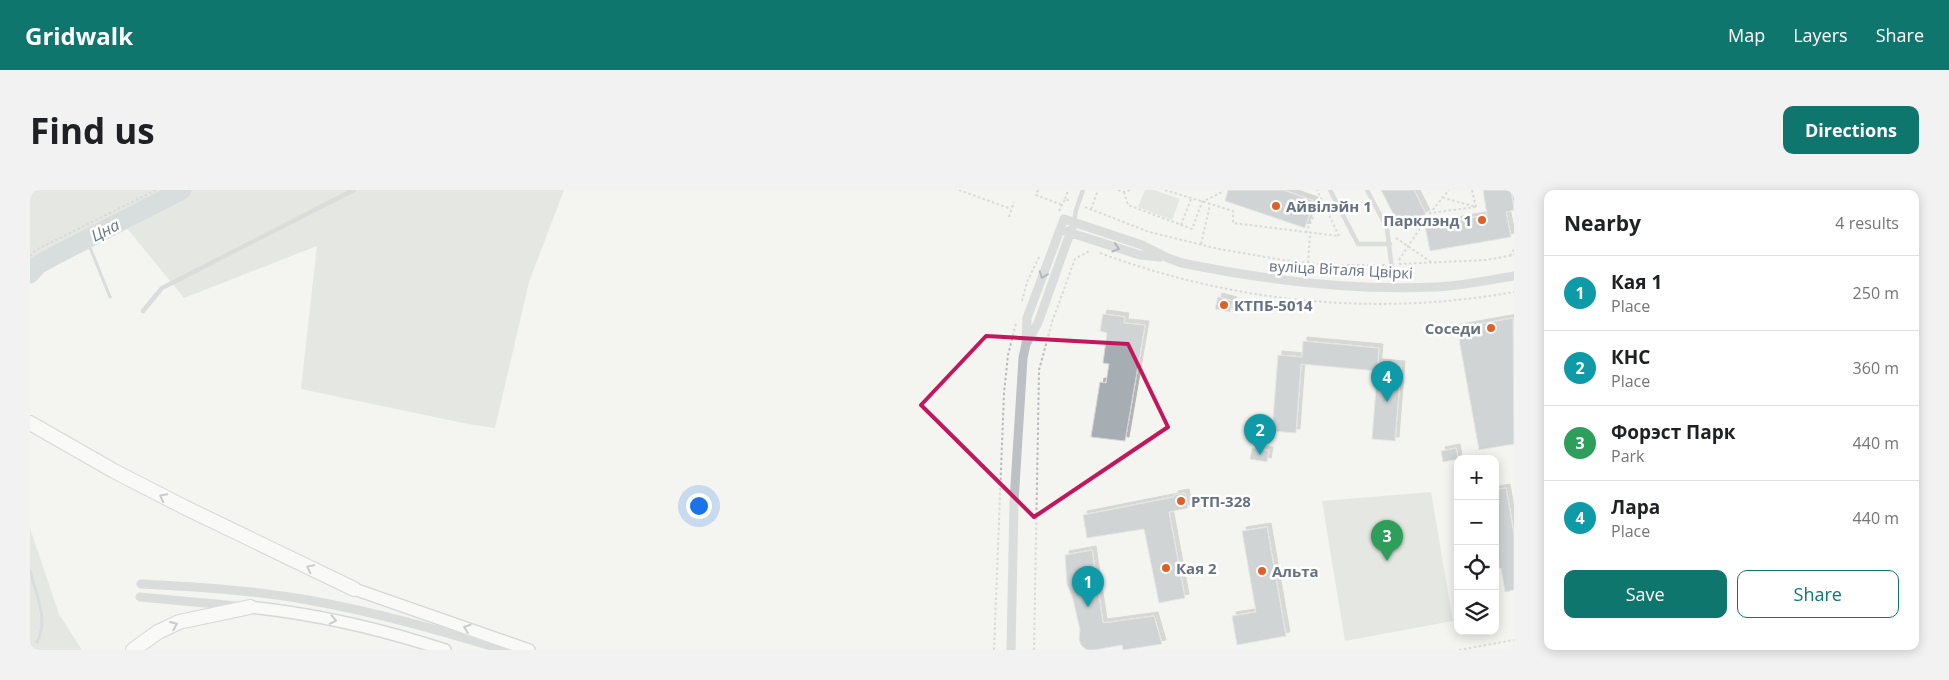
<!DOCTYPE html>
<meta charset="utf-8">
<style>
:root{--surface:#fff;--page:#f2f2f2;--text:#202124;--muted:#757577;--line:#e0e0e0;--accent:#0f766e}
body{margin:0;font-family:"Open Sans",sans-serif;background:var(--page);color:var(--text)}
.controls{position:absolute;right:15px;bottom:15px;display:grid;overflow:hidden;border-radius:10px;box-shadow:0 2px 12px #0003}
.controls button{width:45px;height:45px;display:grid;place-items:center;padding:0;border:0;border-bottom:1px solid var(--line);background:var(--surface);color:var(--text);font:25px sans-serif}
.you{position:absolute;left:668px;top:315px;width:18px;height:18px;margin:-12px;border:4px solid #fff;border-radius:50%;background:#1a73e8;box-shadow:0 0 0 8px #1a73e833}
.badge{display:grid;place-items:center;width:32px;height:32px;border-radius:50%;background:var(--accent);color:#fff;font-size:16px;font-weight:700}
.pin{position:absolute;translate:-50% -41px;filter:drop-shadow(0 1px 2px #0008)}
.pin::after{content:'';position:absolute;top:26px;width:18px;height:15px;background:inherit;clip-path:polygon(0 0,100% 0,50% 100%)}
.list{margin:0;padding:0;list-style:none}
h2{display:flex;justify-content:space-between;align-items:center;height:65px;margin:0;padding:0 20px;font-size:21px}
h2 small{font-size:16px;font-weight:400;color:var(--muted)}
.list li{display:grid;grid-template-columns:32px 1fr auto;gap:15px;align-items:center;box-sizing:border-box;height:75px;padding:0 20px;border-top:1px solid var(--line)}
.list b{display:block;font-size:19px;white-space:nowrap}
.list p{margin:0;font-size:16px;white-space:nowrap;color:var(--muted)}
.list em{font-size:16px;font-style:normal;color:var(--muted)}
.actions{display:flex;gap:10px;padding:15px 20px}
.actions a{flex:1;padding:11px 0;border:1px solid var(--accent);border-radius:10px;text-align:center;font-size:18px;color:var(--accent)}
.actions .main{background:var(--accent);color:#fff}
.icon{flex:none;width:28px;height:28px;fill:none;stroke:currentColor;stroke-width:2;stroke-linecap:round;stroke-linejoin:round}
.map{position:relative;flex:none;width:1484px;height:460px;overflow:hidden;border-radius:10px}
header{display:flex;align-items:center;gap:30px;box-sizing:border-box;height:70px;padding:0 25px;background:var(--accent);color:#fff}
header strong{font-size:24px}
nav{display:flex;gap:28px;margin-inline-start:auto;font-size:18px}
.intro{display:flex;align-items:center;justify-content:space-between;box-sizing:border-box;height:120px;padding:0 30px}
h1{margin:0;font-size:35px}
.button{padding:12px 22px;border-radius:10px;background:var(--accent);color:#fff;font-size:18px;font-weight:700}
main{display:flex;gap:30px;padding:0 30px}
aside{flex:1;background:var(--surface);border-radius:10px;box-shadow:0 2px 12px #0003}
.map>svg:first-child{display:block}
</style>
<header>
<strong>Gridwalk</strong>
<nav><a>Map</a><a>Layers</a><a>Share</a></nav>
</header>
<div class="intro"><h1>Find us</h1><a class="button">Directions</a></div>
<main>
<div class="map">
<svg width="1484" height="460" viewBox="0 0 1484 460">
<defs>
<filter id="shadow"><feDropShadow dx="4" dy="-4" stdDeviation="0" flood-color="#0004"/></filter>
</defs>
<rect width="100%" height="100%" fill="#f4f4f0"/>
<!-- green -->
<path fill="#d3d9d0" d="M 0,0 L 534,0 L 499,92 L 465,238 L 438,234 L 271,199 L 287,56 L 154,108 L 91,31 L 22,67 L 8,75 L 0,84 Z
M 1115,0 L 1124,0 L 1150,9 L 1142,30 L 1108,17 Z
M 1401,302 L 1423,431 L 1315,451 L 1292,311 Z
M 0,338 L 29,424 L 52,460 L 0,460 Z"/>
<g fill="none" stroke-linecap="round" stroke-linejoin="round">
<!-- stream -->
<path stroke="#b7c2c7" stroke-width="3" d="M 57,50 L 80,107
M 0,381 C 6,404 19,430 7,452"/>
<!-- river -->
<path stroke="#b7c2c7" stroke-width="19" d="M 0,84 L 8,75 L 22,67 L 152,0"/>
</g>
<!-- building -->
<path fill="#a6adb3" stroke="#d5d6d3" filter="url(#shadow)" d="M 1198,0 L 1253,0 L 1284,11 L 1275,38 L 1195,11 Z
M 1351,0 L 1384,0 L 1396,24 L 1370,37 Z
M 1453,0 L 1481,0 L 1484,20 L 1476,22 L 1481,47 L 1400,61 L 1395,36 L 1457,25 Z
M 1188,107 L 1203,111 L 1200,122 L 1185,119 Z
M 1073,124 L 1095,127 L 1094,133 L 1115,135 L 1095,251 L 1061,247 L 1070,192 L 1076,193 L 1079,174 L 1073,173 L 1077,143 L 1070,141 Z
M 1483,128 L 1484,254 L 1449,260 L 1427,138 Z
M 1273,151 L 1349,158 L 1347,181 L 1271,174 L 1266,243 L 1242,241 L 1248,165 L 1272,167 Z
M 1348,173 L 1371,175 L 1365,251 L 1342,249 Z
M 1222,258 L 1239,261 L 1237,272 L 1220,269 Z
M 1426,258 L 1428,269 L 1413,272 L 1411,261 Z
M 1476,298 L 1484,344 L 1484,400 L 1475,402 L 1471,378 L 1465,379 L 1465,300 Z
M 1155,303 L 1158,318 L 1139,322 L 1155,408 L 1129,413 L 1114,339 L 1057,348 L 1053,325 L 1144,307 L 1144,305 Z
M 1237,337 L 1256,446 L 1207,455 L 1202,426 L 1226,422 L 1212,341 Z
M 1062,360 L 1073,433 L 1124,426 L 1132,454 L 1093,460 L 1092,455 L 1064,460 L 1057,460 L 1051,455 L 1049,449 L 1050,440 L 1043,409 L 1037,394 L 1035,365 Z"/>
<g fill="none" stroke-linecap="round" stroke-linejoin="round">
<defs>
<path id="secondary" d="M 324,399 L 499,460
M 220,417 C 286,424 352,439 415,460"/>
<path id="trunk" d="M 0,233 L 84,281 L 154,317 L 324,399
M 103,460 L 128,442 L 149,432 L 220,417"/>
</defs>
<!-- secondary casing -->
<use href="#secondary" stroke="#b2b6bb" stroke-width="14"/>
<!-- trunk casing -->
<use href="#trunk" stroke="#b2b5b8" stroke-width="16"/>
<!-- path -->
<path stroke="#b7b9bc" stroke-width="2" stroke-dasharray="2.5 2.5" stroke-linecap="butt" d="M 929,0 L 981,19
M 1008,0 L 1006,5 L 1032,15
M 1088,0 L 1094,2 L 1100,0
M 1135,0 L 1203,21 L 1203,33 L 1309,46 L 1287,0
M 1388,0 L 1400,23 L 1419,0
M 1442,0 L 1446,17
M 1094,2 L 1098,15 L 1162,39 L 1172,12 L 1192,2 L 1193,0
M 1035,9 L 1038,0
M 1055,17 L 1119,42 L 1189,59 L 1253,70 L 1278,73 L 1299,75 L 1355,75
M 1061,19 L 1068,0
M 1029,21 L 1035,9 L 1041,11
M 979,27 L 984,12
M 1151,35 L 1161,9
M 1276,43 L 1291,9
M 1366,48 L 1401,72
M 1171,54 L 1180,15
M 1070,63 C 1202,112 1345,127 1484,102
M 0,66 L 6,60 L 126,0
M 1480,66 L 1484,59
M 1369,70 L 1400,23 L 1446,17 L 1414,8
M 1278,73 L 1280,44
M 1369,74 L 1456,70 L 1484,65
M 992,111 L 997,92 L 1009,67
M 964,460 L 974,203 L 978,165 L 986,133
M 1004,460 L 1009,180 L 1022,132 L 1045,69 L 1061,60
M 1429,460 L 1484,450"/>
<!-- service -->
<path stroke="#bdc0c4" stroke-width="4.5" d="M 1300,0 L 1328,54 L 1360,54
M 1337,0 L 1357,38 L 1364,97
M 1044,32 L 1046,20 L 1053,0
M 113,121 L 132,98 L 324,0"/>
<!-- minor -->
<path stroke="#bdc0c4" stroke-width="9" d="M 1035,41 L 1110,65 L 1130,67
M 996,154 L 997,128 L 1034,29 L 1112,55 L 1138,68 L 1152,73 C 1235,90 1320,101 1405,97 C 1431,96 1458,90 1484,86
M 111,394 C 167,397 224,400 278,410 C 345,422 410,440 474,460
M 110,407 L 207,416
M 981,460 L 984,312 L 993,168 L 996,154 L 1008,133 L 1044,32"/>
<!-- secondary -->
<use href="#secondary" stroke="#fff" stroke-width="11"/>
<!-- trunk -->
<use href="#trunk" stroke="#fff" stroke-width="14"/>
</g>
<!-- one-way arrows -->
<defs><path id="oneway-chevron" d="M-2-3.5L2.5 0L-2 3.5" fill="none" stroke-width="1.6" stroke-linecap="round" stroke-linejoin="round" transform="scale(1.25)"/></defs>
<g stroke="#647281">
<use href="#oneway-chevron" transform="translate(1086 58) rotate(17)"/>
<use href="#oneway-chevron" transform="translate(1013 85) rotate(110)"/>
</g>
<g stroke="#929ca7">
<use href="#oneway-chevron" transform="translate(133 307) rotate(-152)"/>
<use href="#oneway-chevron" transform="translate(280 378) rotate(-154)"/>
<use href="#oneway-chevron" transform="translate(303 430) rotate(11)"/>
<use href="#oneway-chevron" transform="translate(144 435) rotate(-23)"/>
<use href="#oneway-chevron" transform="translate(437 438) rotate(-161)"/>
</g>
<!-- marked area -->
<path d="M0 0H1484V460H0ZM 956,146 L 1098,154 L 1138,237 L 1004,327 L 891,215 Z" fill="#f4f4f0" fill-opacity=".55" fill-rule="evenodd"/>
<path fill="none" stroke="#c2185b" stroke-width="4" stroke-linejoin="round" d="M 956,146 L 1098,154 L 1138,237 L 1004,327 L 891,215 Z"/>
<!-- markers -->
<g fill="#de6127" stroke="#fff" stroke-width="2">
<circle cx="1246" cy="16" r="5"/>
<circle cx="1452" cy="30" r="5"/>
<circle cx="1194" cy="115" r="5"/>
<circle cx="1461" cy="138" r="5"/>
<circle cx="1151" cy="311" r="5"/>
<circle cx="1136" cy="378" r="5"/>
<circle cx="1232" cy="381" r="5"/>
</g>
<g text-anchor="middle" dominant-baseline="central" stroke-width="5" stroke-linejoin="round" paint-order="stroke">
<!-- poi labels -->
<g font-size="15" font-weight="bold" fill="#647281" stroke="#fff" text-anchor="start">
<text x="1256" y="16">Айвілэйн 1</text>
<text x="1442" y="30" text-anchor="end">Парклэнд 1</text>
<text x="1204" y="115">КТПБ-5014</text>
<text x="1451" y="138" text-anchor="end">Соседи</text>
<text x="1161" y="311">РТП-328</text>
<text x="1146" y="378">Кая 2</text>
<text x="1242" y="381">Альта</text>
</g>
<!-- street labels -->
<g font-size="15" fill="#647281" stroke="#fff">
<text transform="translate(1311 79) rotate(3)">вуліца Віталя Цвіркі</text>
</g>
<!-- water labels -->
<g font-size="16" font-style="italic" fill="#647a85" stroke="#fff">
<text transform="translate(75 40) rotate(-27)">Цна</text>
</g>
</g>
</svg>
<div class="controls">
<button>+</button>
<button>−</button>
<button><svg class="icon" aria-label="locate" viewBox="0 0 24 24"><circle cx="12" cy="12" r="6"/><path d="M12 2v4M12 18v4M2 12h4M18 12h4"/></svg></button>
<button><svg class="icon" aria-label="layers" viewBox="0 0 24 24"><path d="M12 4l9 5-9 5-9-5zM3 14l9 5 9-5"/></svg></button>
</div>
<div class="you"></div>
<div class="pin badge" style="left:1058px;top:417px;background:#0f9aa8">1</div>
<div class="pin badge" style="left:1230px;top:265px;background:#0f9aa8">2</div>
<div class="pin badge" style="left:1357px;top:371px;background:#2e9e5b">3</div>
<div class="pin badge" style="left:1357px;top:212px;background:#0f9aa8">4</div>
</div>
<aside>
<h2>Nearby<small>4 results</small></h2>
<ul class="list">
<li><span class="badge" style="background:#0f9aa8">1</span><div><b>Кая 1</b><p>Place</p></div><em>250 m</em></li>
<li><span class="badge" style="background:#0f9aa8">2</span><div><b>КНС</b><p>Place</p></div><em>360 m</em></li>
<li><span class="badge" style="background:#2e9e5b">3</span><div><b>Форэст Парк</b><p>Park</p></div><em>440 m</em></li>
<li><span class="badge" style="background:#0f9aa8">4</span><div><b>Лара</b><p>Place</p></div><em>440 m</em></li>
</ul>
<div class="actions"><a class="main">Save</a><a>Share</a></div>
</aside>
</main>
